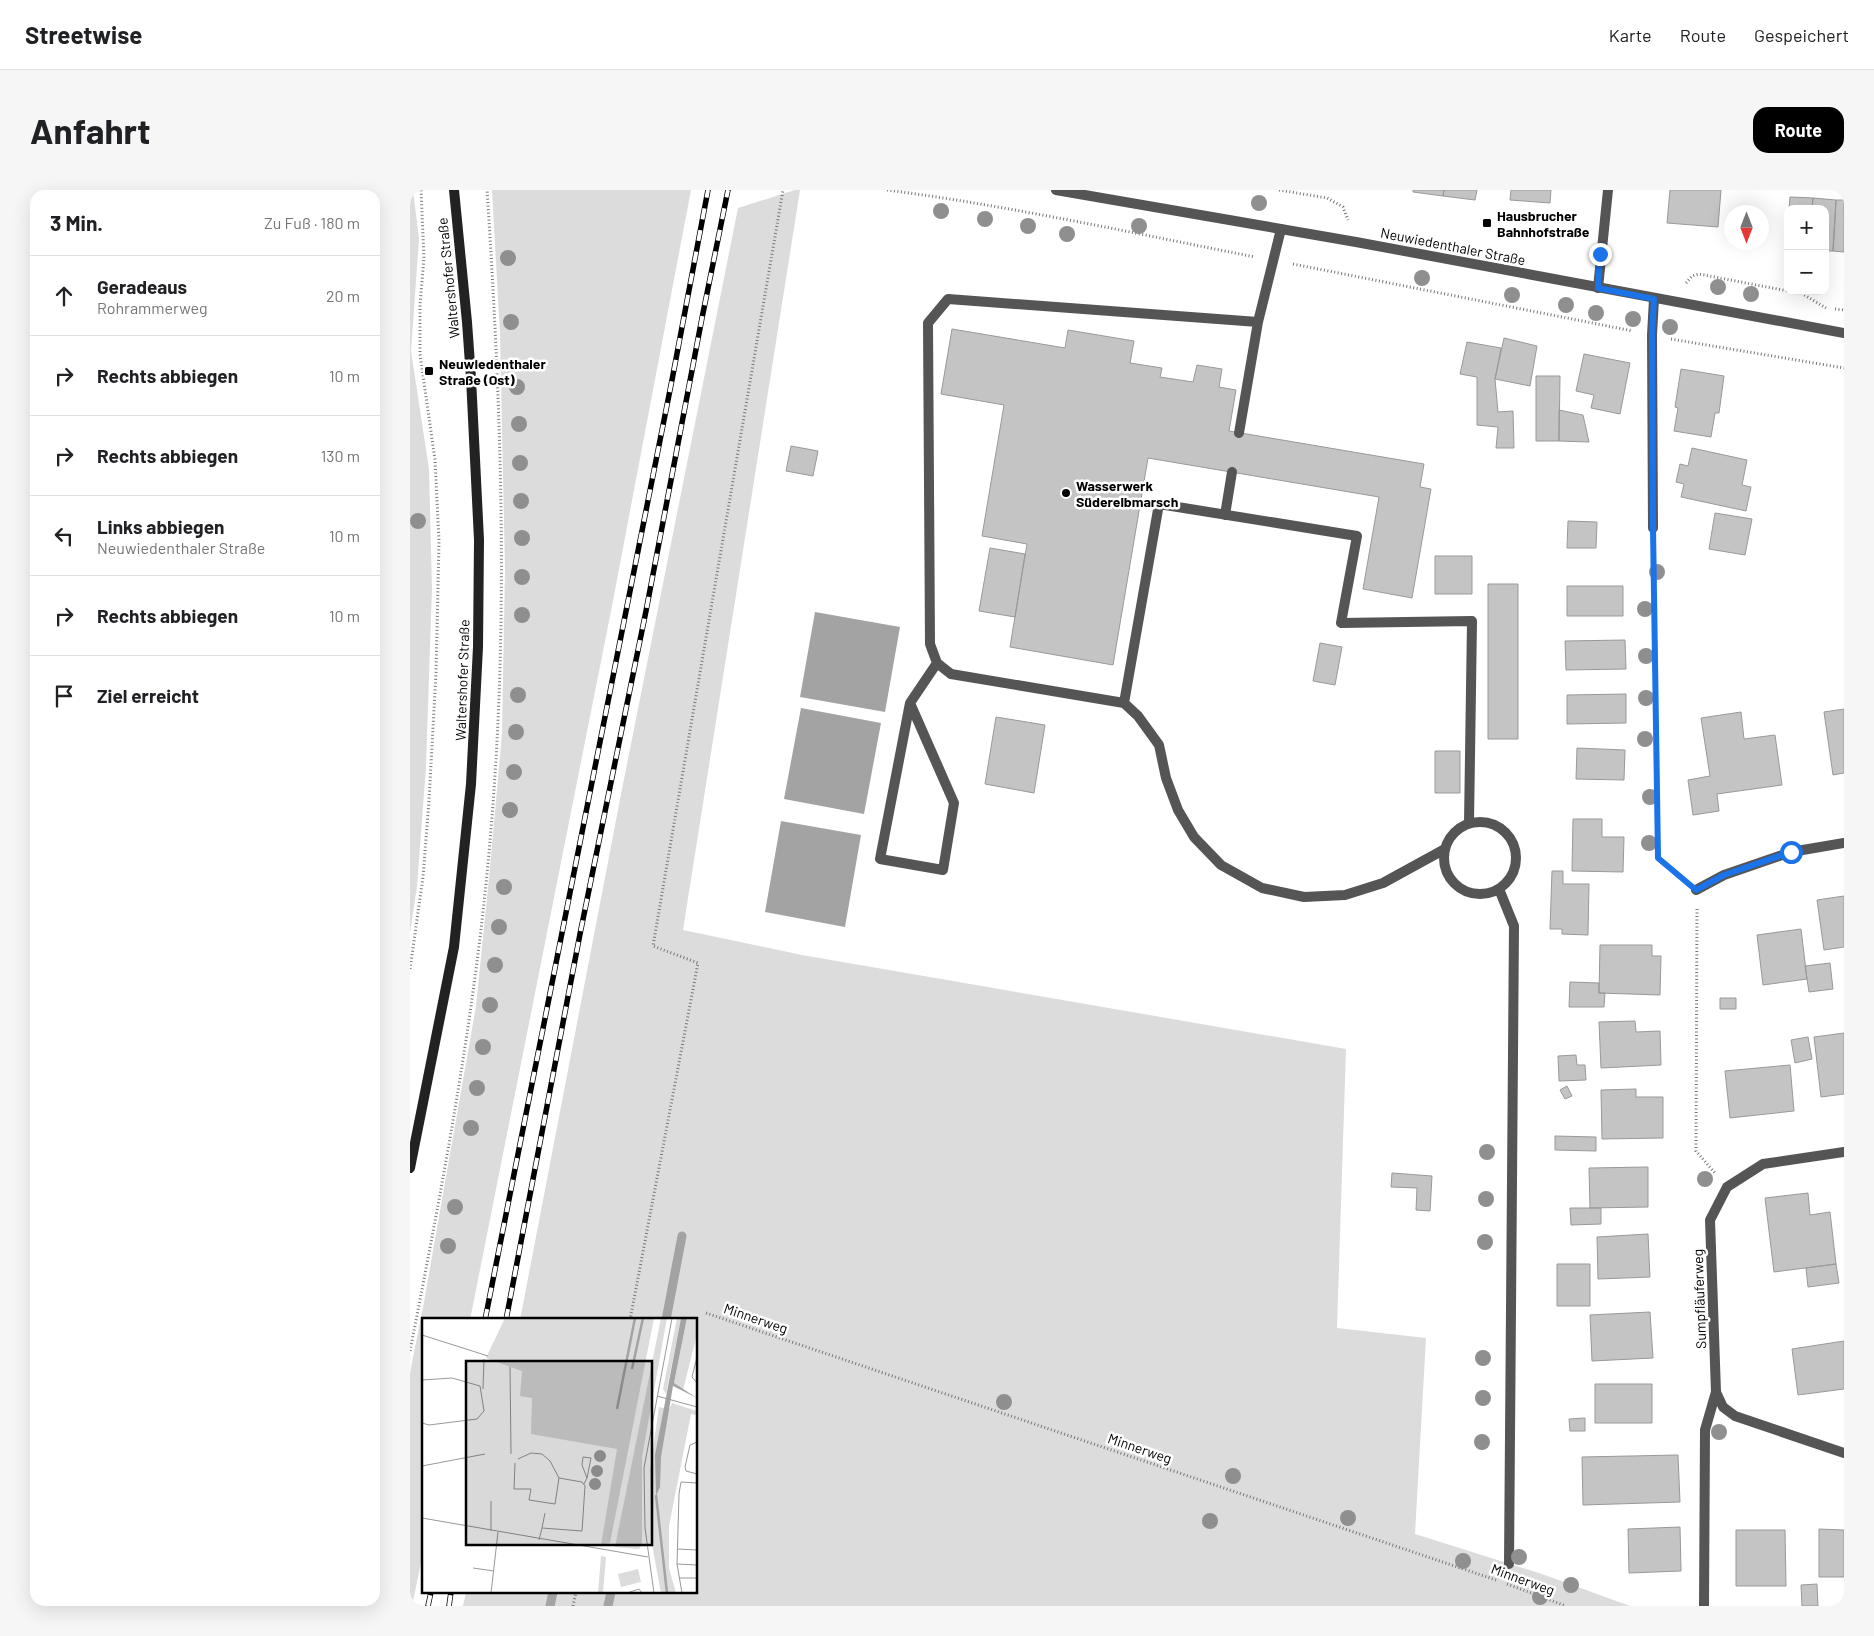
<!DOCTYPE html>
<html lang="de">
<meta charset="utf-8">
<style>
:root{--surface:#fff;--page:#f6f6f6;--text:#202124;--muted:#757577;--line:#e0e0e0;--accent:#000}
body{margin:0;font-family:Barlow,sans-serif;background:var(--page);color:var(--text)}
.controls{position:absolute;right:15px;top:15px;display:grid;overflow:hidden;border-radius:10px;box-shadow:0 5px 20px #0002}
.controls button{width:45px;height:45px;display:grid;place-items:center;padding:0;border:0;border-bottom:1px solid var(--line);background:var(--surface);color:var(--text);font:25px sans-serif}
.compass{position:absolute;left:1314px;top:15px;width:45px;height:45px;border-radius:50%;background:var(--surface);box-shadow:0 5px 20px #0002;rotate:180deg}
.stop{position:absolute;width:15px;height:15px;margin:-11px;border:4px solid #1a73e8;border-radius:50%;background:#fff}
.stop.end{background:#1a73e8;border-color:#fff;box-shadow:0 1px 5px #0008}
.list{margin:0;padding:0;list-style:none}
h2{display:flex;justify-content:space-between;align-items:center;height:65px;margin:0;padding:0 20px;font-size:21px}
h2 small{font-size:16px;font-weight:400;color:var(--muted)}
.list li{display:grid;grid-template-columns:32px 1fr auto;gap:15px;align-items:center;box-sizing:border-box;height:80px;padding:0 20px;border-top:1px solid var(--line)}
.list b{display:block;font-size:19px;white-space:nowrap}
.list p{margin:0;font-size:16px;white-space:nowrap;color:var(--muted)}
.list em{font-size:16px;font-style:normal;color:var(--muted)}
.icon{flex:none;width:28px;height:28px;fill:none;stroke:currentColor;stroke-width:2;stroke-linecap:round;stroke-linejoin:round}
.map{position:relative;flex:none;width:1434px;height:1416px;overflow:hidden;border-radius:15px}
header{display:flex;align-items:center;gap:30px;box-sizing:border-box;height:70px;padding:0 25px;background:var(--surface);border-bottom:1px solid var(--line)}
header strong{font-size:24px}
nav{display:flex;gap:28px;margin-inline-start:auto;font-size:18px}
.intro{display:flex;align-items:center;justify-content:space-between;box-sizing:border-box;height:120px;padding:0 30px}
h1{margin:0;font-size:35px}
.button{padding:12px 22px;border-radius:15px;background:var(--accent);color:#fff;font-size:18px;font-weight:700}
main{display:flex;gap:30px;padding:0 30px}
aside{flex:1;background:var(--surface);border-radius:15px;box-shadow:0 5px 20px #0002}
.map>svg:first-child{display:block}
</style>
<header>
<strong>Streetwise</strong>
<nav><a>Karte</a><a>Route</a><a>Gespeichert</a></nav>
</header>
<div class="intro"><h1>Anfahrt</h1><a class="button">Route</a></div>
<main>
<aside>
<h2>3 Min.<small>Zu Fuß · 180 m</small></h2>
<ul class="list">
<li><svg class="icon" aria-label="ahead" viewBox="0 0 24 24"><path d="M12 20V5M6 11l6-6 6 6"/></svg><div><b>Geradeaus</b><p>Rohrammerweg</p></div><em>20 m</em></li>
<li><svg class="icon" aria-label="right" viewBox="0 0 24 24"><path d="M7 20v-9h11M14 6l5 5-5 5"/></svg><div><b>Rechts abbiegen</b></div><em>10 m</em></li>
<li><svg class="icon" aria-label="right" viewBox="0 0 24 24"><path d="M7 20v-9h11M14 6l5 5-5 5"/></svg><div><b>Rechts abbiegen</b></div><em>130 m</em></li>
<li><svg class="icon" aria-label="left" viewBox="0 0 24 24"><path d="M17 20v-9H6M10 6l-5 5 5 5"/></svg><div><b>Links abbiegen</b><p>Neuwiedenthaler Straße</p></div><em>10 m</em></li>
<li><svg class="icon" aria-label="right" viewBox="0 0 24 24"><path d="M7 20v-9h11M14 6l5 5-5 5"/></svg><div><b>Rechts abbiegen</b></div><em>10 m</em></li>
<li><svg class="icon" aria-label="arrive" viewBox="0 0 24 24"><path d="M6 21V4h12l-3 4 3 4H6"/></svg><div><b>Ziel erreicht</b></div></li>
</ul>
</aside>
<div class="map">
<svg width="1434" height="1416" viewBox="0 0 1434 1416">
<rect width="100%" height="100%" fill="#fff"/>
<!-- green -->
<path fill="#dcdcdc" d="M 0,0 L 3,0 L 9,49 L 1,161 L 19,279 L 22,398 L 16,577 L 7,696 L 0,743 Z
M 82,0 L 281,0 L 202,416 L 60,1130 L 14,1130 L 14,1358 L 2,1416 L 0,1416 L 0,1183 L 14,1112 L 66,816 L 80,678 L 92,543 L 95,380 L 90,144 Z
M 385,0 L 390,0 L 273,740 L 392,765 L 936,859 L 927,1138 L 1016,1148 L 1005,1344 L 1132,1384 L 1220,1416 L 53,1416 L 56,1402 L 286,1402 L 286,1130 L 110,1130 L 212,599 L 328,18 Z"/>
<!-- water -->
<path fill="#a3a3a3" d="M 405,422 L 490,437 L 475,522 L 390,507 Z
M 391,518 L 471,533 L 454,624 L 374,609 Z
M 371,631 L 451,645 L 435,737 L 355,722 Z"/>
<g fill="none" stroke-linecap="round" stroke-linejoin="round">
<!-- stream -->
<path stroke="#a3a3a3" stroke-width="9" d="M 256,1130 L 272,1046
M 140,1416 L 143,1402
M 198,1416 L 201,1402"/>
</g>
<!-- building -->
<path fill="#c4c4c4" stroke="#999" d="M 1003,0 L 1034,0 L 1033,6 L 1003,2 Z
M 1034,0 L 1067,0 L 1065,10 L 1033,6 Z
M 1101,0 L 1141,0 L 1140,13 L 1100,10 Z
M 1260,0 L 1311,0 L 1308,37 L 1257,33 Z
M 1380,7 L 1403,8 L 1402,19 L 1379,19 Z
M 1403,8 L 1426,10 L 1423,61 L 1415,61 L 1415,19 L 1402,19 Z
M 1426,10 L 1434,10 L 1434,62 L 1423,61 Z
M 542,139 L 655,158 L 658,140 L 724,151 L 720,173 L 752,178 L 750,187 L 783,192 L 787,175 L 812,179 L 809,197 L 826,200 L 819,241 L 1014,274 L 1010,297 L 1021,299 L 1002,408 L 953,399 L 969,307 L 738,268 L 703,475 L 600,457 L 617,354 L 572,346 L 594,215 L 531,204 Z
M 1094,148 L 1127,156 L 1120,196 L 1085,189 Z
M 1057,152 L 1091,158 L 1085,189 L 1088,222 L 1103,221 L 1104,258 L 1086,258 L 1088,237 L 1067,235 L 1067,187 L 1050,184 Z
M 1174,164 L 1220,173 L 1210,224 L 1181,218 L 1184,205 L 1166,201 Z
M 1271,179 L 1314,186 L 1309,223 L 1305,223 L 1301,247 L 1264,241 L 1268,218 L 1265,217 Z
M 1126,186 L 1150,186 L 1149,251 L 1126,251 Z
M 1149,220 L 1173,225 L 1179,252 L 1149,251 Z
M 381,256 L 408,261 L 403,286 L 376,281 Z
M 1282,258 L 1337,270 L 1332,295 L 1341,297 L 1336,321 L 1271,307 L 1274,294 L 1266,292 L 1270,274 L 1278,276 Z
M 1305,323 L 1342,329 L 1335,365 L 1299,359 Z
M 1158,331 L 1187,332 L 1186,358 L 1157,358 Z
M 580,358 L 615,364 L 605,427 L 569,421 Z
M 1025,366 L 1062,366 L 1062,404 L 1025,404 Z
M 1078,394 L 1108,394 L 1108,549 L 1078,549 Z
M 1157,396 L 1213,396 L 1213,426 L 1157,426 Z
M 1215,450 L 1216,479 L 1156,480 L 1155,451 Z
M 910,453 L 932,457 L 925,495 L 903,491 Z
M 1216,504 L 1216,533 L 1157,534 L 1157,505 Z
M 1434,519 L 1434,583 L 1423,585 L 1414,522 Z
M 1331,522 L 1334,549 L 1365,545 L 1372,595 L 1307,604 L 1309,621 L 1283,625 L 1278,590 L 1300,586 L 1291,528 Z
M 586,527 L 635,535 L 624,603 L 575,594 Z
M 1167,558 L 1215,560 L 1214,590 L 1166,589 Z
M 1025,561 L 1050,561 L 1050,603 L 1025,603 Z
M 1163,629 L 1192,629 L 1192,647 L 1214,647 L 1213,682 L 1162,681 Z
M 1142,681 L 1153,681 L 1153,694 L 1179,694 L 1178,745 L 1152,744 L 1152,739 L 1140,739 Z
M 1434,706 L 1434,757 L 1414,760 L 1407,710 Z
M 1391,739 L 1397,789 L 1353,795 L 1347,745 Z
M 1190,755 L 1242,755 L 1242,766 L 1251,766 L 1250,805 L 1189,803 Z
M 1420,773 L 1423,799 L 1399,802 L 1395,776 Z
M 1160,792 L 1189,793 L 1189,803 L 1195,803 L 1194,817 L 1159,817 Z
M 1310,808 L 1326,808 L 1326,819 L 1310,819 Z
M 1225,831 L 1226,842 L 1250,841 L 1251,875 L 1191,878 L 1189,832 Z
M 1434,843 L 1434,904 L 1411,907 L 1404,847 Z
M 1398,847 L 1402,869 L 1385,873 L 1381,850 Z
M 1166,865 L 1167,875 L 1175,875 L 1176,890 L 1149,891 L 1148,866 Z
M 1380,875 L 1384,921 L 1320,928 L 1315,881 Z
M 1157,896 L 1162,906 L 1155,909 L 1150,900 Z
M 1226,899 L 1226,907 L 1253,907 L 1253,948 L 1192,949 L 1191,900 Z
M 1145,946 L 1186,947 L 1186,961 L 1145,960 Z
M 1238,977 L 1238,1017 L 1180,1018 L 1179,978 Z
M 982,983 L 1022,986 L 1020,1021 L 1006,1020 L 1007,998 L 981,997 Z
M 1398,1003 L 1400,1025 L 1420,1022 L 1426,1074 L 1364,1082 L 1355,1008 Z
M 1160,1018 L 1191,1018 L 1191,1034 L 1161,1035 Z
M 1238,1044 L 1240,1087 L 1188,1089 L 1187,1047 Z
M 1147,1074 L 1180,1074 L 1180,1116 L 1147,1116 Z
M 1426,1074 L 1429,1093 L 1398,1097 L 1396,1078 Z
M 1240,1122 L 1243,1168 L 1182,1171 L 1180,1125 Z
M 1434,1151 L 1434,1199 L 1388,1205 L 1382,1159 Z
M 1185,1194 L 1242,1194 L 1242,1233 L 1185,1233 Z
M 1175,1228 L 1175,1241 L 1160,1241 L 1159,1229 Z
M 1268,1265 L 1270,1312 L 1173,1315 L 1172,1267 Z
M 1270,1337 L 1271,1381 L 1219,1383 L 1218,1339 Z
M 1409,1339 L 1434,1340 L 1434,1387 L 1409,1387 Z
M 1326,1340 L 1375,1340 L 1376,1396 L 1326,1396 Z
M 1407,1394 L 1408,1416 L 1392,1416 L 1391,1395 Z"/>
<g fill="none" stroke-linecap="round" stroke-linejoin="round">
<!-- path -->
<path stroke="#777" stroke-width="3" stroke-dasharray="1 2.5" stroke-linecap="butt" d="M 477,0 C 600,16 723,43 845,67
M 869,0 L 917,8 L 933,17 L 938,30
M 883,74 L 1223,141
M 1276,93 L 1282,86 L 1289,84 L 1378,101
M 1381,101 L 1391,103 L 1416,118
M 1425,119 L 1434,120
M 1261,149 L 1434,178
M 1243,357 L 1248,668 L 1271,687
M 1287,719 L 1286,961 L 1305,983
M 0,779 L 13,687 L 19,611 L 26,483 L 29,351 L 25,270 L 10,164 L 10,115 L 14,68 L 11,0
M 296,1123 L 1086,1390
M 220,1130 L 288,773 L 243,756 L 373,0
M 0,1161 C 34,988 67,814 81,639 C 99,426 91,213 77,0
M 1097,1394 L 1156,1416
M 163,1416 L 166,1402"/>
<!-- service -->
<path stroke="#555" stroke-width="10" d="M 871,39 L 848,132 L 538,109 L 518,133 L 520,454 L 527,473 L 541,484 L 714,513 L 749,314 L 947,346 L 931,433 L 1062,431 L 1059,633
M 829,243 L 848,132
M 815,325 L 822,282
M 1243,338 L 1242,145 L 1244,109
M 500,513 L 544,613 L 533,680 L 470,669 L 500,513 L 527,473
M 714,513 L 728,526 L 749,555 L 756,588 L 768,620 L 784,647 L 811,675 L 852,698 L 894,707 L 935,705 L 973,693 L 1035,659
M1034 668a36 36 0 1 1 72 0a36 36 0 1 1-72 0Z
M 1089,699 L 1104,736 L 1099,1374
M 1294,1416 L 1295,1240 L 1306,1202"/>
<!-- minor -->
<path stroke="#555" stroke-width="10" d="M 1188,98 L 1198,0
M 1286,700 L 1314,685 L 1381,662 L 1434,653
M 1434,962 L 1353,974 L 1317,997 L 1300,1030 L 1306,1202 L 1313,1217 L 1325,1226 L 1434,1263"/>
<!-- tertiary -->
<path stroke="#555" stroke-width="10" d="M 646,0 L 946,52 L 1434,143"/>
<!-- secondary -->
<path stroke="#222" stroke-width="10" d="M 0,978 L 44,757 L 61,594 L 68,457 L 69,350 L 61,188 L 57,132 L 44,0"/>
<defs>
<path id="rail" d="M 75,1130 L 262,190 L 298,0
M 96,1130 L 170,744 L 236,421 L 292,128 L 318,0
M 18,1416 L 21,1402
M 39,1416 L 41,1402"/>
</defs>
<!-- rail casing -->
<use href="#rail" stroke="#000" stroke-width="5.5"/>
<!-- rail -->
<use href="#rail" stroke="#fff" stroke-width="4" stroke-dasharray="11" stroke-linecap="butt"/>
</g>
<!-- trees -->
<g fill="#8f8f8f">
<circle cx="849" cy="13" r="8"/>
<circle cx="531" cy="21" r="8"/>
<circle cx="575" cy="29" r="8"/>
<circle cx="618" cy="36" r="8"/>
<circle cx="729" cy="36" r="8"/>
<circle cx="657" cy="44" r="8"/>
<circle cx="98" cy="68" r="8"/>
<circle cx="1012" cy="88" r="8"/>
<circle cx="1308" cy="97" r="8"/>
<circle cx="1341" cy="104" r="8"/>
<circle cx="1102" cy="105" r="8"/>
<circle cx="1156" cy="115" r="8"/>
<circle cx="1186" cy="123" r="8"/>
<circle cx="1223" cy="129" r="8"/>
<circle cx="101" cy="132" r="8"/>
<circle cx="1260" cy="137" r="8"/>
<circle cx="107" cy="197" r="8"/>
<circle cx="109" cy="234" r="8"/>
<circle cx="110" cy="273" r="8"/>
<circle cx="111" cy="311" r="8"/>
<circle cx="8" cy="331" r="8"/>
<circle cx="112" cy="348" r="8"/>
<circle cx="1247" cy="382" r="8"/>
<circle cx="112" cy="387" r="8"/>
<circle cx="1235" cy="419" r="8"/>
<circle cx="112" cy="425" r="8"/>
<circle cx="1236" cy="466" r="8"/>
<circle cx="108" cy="505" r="8"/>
<circle cx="1236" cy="508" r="8"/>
<circle cx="106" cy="542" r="8"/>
<circle cx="1235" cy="549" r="8"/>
<circle cx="104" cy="582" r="8"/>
<circle cx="1240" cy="607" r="8"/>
<circle cx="100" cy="620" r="8"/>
<circle cx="1239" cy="653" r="8"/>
<circle cx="94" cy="697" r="8"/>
<circle cx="89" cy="737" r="8"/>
<circle cx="85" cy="775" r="8"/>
<circle cx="80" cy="815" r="8"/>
<circle cx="73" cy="857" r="8"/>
<circle cx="67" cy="898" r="8"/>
<circle cx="61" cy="938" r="8"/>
<circle cx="1077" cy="962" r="8"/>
<circle cx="1295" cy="989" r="8"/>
<circle cx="1076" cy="1009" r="8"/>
<circle cx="45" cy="1017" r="8"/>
<circle cx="1075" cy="1052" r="8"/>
<circle cx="38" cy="1056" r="8"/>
<circle cx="1073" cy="1168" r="8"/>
<circle cx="1073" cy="1208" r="8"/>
<circle cx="594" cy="1212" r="8"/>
<circle cx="1309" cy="1242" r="8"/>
<circle cx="1072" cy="1252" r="8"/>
<circle cx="823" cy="1286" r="8"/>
<circle cx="938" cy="1328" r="8"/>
<circle cx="800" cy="1331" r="8"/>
<circle cx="1109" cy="1367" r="8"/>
<circle cx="1053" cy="1371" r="8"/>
<circle cx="1161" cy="1395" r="8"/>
<circle cx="1130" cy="1407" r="8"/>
</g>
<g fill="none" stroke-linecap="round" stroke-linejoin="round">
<!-- route -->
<path stroke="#1a73e8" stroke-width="6" d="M 1190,64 L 1188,98 L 1244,109 L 1242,145 L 1243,338 L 1248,668 L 1286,700 L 1314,685 L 1381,662"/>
</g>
<!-- markers -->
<g fill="#000" stroke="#fff" stroke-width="2">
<rect x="1072" y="28" width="10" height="10" rx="2.5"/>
<rect x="14" y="176" width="10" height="10" rx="2.5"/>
<circle cx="656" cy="303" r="5"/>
</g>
<g text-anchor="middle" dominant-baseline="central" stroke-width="5" stroke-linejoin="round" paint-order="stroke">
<!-- poi labels -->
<g font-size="14" font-weight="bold" fill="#000" stroke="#fff" text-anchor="start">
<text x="1087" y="25">Hausbrucher<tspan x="1087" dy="16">Bahnhofstraße</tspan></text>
<text x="29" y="173">Neuwiedenthaler<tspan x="29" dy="16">Straße (Ost)</tspan></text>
<text x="666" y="295">Wasserwerk<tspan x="666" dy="16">Süderelbmarsch</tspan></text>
</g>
<!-- street labels -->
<g font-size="14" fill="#000" stroke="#fff">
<text transform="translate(1043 56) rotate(11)">Neuwiedenthaler Straße</text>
<text transform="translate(38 88) rotate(-96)">Waltershofer Straße</text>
<text transform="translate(52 490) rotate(-88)">Waltershofer Straße</text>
<text transform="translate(1289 1109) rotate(-92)">Sumpfläuferweg</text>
<text transform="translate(346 1128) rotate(19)">Minnerweg</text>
<text transform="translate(730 1258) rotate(19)">Minnerweg</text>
<text transform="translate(1113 1389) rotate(20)">Minnerweg</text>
</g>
</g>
<!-- overview -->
<g transform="translate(12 1128)">
<rect width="275" height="275" fill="#fff"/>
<path d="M 83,0 L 232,0 L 188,225 L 179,227 L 195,131 L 109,116 L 110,80 L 98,78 L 100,53 L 64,40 ZM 239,0 L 245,0 L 220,139 L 220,227 L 217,231 L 193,229 ZM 255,0 L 259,0 L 244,76 L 241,71 ZM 265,0 L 275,0 L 275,16 L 261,72 L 252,65 ZM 250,85 L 275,93 L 275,97 L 269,96 L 247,208 L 247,250 L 254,275 L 239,275 L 229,221 L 228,152 L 237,89 L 247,91 ZM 179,238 L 184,239 L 181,275 L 176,275 ZM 216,251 L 219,264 L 199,269 L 196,256 Z" fill="#dcdcdc"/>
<path d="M 259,0 L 265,0 L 252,65 L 275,80 L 251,68 L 239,139 L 238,169 L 234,178 L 233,137 ZM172 138a6 6 0 1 1 12 0a6 6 0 1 1-12 0ZM169 153a6 6 0 1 1 12 0a6 6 0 1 1-12 0ZM167 166a6 6 0 1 1 12 0a6 6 0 1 1-12 0Z" fill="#a3a3a3"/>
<path fill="none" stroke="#a3a3a3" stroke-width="2.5" d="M 210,51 L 221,0M 195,91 L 213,0M 234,177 L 245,275"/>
<path fill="none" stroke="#999" stroke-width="1" d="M 0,17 L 66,38M 275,39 L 270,59 L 275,65M 88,49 L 89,136M 0,62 L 30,60 L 58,68 L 62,93 L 55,101 L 7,107 L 0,105M 61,71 L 62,41M 235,78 L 275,89M 275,124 L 268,127 L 263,149 L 264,153 L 275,156M 96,141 L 109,135 L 120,136 L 128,143 L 137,160M 93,145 L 92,171 L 109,171 L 107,182 L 133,186 L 137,160 L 160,164 L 163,168 L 160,213 L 120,210 L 117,222M 0,148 L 63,136M 162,166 L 165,160 L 169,140 L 161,139 L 160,147 L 165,160M 0,200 L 226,239M 120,210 L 123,195M 69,213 L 69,183M 255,231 L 275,232M 255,246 L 275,247M 51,250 L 72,253M 257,260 L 275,260M 69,275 L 76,214M 205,275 L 217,271 L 220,275M 232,275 L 223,210 L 222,150 L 250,0M 260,275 L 255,246 L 257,176 L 259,164 L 275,165"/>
<path fill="#000" fill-opacity="0.15" stroke="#000" stroke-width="2.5" d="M 44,43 L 230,43 L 230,227 L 44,227 Z"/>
<rect width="275" height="275" fill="none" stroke="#000" stroke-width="2.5"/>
</g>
</svg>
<div class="controls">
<button>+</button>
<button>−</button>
</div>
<svg class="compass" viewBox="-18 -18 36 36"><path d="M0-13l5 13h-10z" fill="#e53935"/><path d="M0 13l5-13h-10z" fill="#757577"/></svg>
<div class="stop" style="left:1381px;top:662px"></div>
<div class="stop end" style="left:1190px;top:64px"></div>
</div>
</main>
